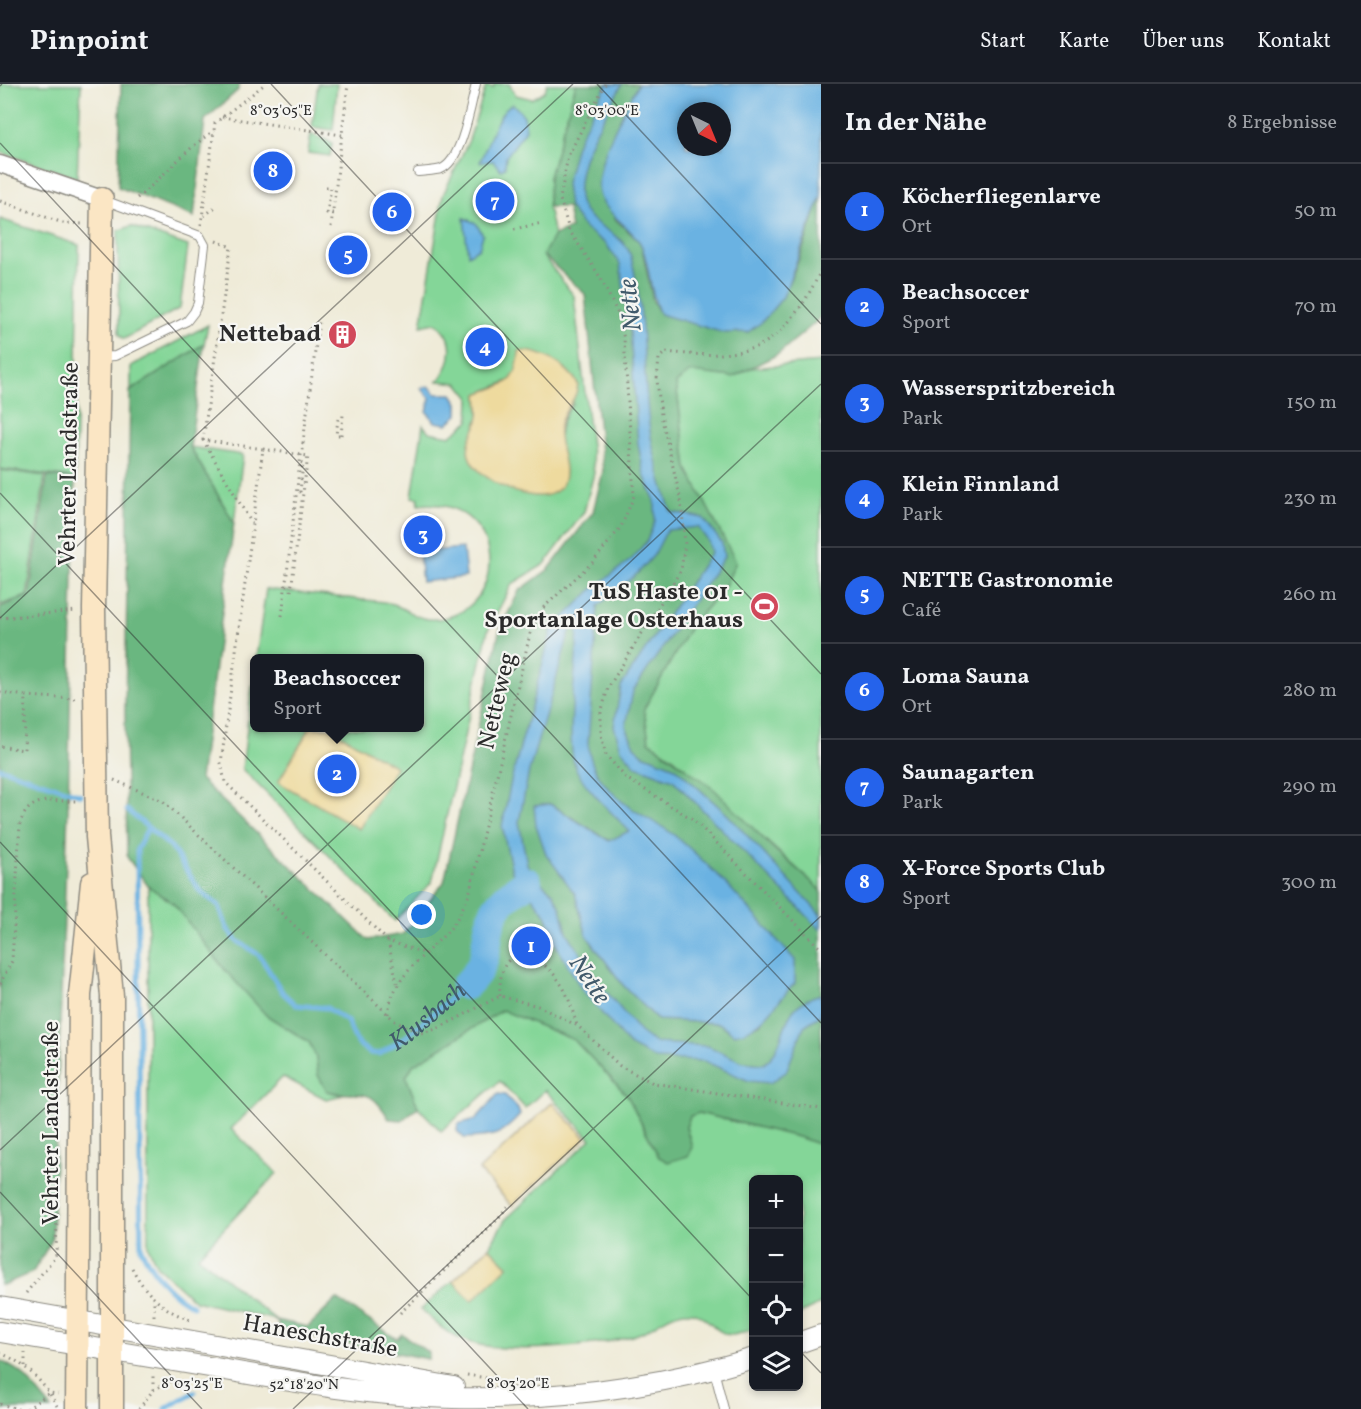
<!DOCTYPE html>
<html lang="de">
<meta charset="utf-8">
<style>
:root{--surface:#171b24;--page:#20242c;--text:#f1f3f6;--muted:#9ea1a6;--line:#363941;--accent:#2563eb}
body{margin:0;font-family:Vollkorn,serif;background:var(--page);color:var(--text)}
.controls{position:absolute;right:18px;bottom:18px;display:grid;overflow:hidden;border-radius:9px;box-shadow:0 3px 9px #0003}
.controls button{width:54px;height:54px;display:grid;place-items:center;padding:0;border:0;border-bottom:2px solid var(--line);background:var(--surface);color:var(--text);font:30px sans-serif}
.compass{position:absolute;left:677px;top:18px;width:54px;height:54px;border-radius:50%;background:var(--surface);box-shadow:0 3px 9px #0003;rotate:137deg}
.you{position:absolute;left:422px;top:831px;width:21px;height:21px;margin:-15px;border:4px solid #fff;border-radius:50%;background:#1a73e8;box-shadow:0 0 0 9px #1a73e833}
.badge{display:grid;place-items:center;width:39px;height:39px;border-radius:50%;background:var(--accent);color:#fff;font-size:20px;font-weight:700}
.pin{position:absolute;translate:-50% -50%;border:3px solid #fff;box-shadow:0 2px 6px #0006}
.popup{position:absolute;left:250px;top:570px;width:174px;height:78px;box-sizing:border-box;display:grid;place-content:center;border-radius:9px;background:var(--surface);filter:drop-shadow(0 2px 4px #0005);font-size:20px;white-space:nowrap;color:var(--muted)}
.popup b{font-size:22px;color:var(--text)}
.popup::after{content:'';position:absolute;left:50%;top:100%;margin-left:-12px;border:12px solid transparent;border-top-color:var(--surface)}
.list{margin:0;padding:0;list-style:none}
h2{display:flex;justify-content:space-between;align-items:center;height:78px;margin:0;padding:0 24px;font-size:26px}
h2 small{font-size:20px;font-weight:400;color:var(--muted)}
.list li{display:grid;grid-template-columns:39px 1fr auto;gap:18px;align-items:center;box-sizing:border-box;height:96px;padding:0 24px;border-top:2px solid var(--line)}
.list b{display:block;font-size:22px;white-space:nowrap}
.list p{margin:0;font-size:20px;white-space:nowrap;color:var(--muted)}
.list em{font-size:20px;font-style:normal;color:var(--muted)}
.icon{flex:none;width:33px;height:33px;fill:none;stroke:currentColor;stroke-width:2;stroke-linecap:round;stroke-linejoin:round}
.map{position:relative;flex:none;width:821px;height:1325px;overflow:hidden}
header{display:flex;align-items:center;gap:36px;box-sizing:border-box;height:84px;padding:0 30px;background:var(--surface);border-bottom:2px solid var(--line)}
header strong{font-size:28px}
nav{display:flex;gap:33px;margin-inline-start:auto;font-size:21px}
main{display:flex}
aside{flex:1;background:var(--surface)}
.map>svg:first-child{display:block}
</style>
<header>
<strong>Pinpoint</strong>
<nav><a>Start</a><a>Karte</a><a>Über uns</a><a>Kontakt</a></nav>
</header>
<main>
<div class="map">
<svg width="821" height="1325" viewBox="0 0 821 1325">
<rect width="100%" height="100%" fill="#f6f6f2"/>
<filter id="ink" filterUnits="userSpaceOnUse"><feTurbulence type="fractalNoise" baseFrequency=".0167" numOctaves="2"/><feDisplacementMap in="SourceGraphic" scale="12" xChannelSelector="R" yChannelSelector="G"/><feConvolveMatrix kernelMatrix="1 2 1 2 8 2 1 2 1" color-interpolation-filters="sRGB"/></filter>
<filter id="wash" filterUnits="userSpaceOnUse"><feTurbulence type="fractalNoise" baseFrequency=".008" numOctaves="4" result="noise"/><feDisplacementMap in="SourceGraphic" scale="24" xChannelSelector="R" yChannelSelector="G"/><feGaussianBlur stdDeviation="1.35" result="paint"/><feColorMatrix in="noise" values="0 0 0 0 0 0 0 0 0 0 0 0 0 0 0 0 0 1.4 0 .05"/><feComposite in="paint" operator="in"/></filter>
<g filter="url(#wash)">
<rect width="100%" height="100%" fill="#efebd8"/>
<!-- green -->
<path fill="#84d698" stroke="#588062" stroke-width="1.5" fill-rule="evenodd" d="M 0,0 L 81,0 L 77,94 L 0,68 Z
M 318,0 L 337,0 L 333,46 L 312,43 Z
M 495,0 L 509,0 L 516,11 L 532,15 L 545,7 L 547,0 L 576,0 L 549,93 L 548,123 L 554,151 L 543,172 L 574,212 L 594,389 L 584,428 L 545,480 L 512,500 L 488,546 L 432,798 L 395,837 L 242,685 L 254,588 L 254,644 L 419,644 L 419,574 L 256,574 L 266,505 C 296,508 326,512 356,515 C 367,517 382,516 393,520 C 412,528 420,539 444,534 C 513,519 501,411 418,421 L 419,414 L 412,413 L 423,341 L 429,348 L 450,352 L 469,337 L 470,314 L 458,299 L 438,297 C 453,279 458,251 434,239 L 421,242 L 443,111 L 469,56 L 486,2 L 493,4 ZM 518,287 L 573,320 C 554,342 558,362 565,388 L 475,345 L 479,332 L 478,310 L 513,295 Z
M 311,50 L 332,59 L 330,72 L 308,69 Z
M 0,135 L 79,161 L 75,394 L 0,385 Z
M 131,142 L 188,162 L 180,224 L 124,255 L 119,250 L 118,147 Z
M 208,241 L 204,260 L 131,307 L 131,282 Z
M 821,278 L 821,806 L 674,674 L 649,657 L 644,625 L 690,543 L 725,502 L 716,440 L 687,384 L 676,299 L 690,287 L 733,293 L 751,284 Z
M 190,363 L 243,371 L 234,439 Z
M 0,386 L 45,392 L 27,512 L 0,521 Z
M 148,802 L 173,819 L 266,931 L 309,958 L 316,973 L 318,991 L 327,1007 L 343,1011 L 326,1015 L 283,993 L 231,1045 L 277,1089 L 198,1172 L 276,1236 L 195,1217 L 157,1182 L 148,1162 Z
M 502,926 L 574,956 L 627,1011 L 659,1073 L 692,1063 L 686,1043 L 690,1032 L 699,1029 L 798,1053 L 821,1061 L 821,1220 L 799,1230 L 798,1096 L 754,1096 L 753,1245 C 747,1247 738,1251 731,1251 C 711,1249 706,1222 679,1229 C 665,1232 652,1245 638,1250 C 601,1263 507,1271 469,1258 C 449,1252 436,1240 421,1225 L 453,1197 L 472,1216 L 508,1182 L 489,1163 L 505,1136 L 591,1055 L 545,1006 L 525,1024 L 500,997 L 441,1047 L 418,1023 L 406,993 L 413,981 Z"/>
<!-- forest -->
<path fill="#6bb780" stroke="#4b7156" stroke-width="1.5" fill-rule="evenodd" d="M 121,0 L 239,0 L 238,6 L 205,36 L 194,133 L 118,103 Z
M 576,0 L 638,0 L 623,32 L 615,135 L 641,159 L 653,217 L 660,230 L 748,248 C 792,217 803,161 821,113 L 821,230 L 817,237 L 778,270 L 733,293 L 690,288 L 676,299 L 687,384 L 736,478 L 725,502 L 690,543 L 644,625 L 649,657 L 715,706 L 774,765 L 821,806 L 821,1061 L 798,1053 L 699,1029 L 690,1032 L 686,1043 L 692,1063 L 688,1072 L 668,1078 L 659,1073 L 627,1011 L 574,956 L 502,926 L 413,981 L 406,993 L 418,1023 L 402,1036 L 389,1035 C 367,998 362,1016 327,1007 L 318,991 L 316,973 L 309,958 L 266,931 L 225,886 L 173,819 L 148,802 L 127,773 L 125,629 L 130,307 L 204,260 L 190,363 L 234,439 L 200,695 L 368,856 L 403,850 L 444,798 L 499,548 L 519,507 L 549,485 L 593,428 L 603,387 L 585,210 L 543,171 L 554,151 L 571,144 L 567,123 L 548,123 L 549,93 ZM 550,720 L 610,757 L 624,751 L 645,735 L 795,899 L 776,918 L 760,940 L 734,950 L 719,939 L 658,936 L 623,901 L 587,852 Z
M 47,392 L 75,395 L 68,725 L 52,1156 L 33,1188 L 3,1201 L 0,1201 L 0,523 L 29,512 Z
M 337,1215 L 397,1255 L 402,1250 L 429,1269 L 428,1275 L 281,1246 L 276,1236 L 308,1243 Z
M 0,1276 L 22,1289 L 52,1325 L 0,1325 Z"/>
<!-- sand -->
<path fill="#eeda9e" stroke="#8c8264" stroke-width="1.5" d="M 519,267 C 541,266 567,281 578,300 C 577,318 561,327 559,345 C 557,362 570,383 563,399 C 550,430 477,399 469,372 C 465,358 477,346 479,332 C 480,325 478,317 478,310 C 507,298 517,302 519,267 Z
M 310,644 L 329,644 L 396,683 L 359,745 L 278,698 Z
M 552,1019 L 586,1054 L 512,1122 L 479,1086 Z
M 489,1163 L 508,1182 L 472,1217 L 453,1197 Z"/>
<!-- water -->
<path fill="#6bb2e2" stroke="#4b6e86" stroke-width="1.5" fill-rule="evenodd" d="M 607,0 L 622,0 C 605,34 575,73 579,113 C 582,143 624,145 631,173 C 645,227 643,284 649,340 C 653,371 662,399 671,428 L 703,434 L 722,459 L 724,473 L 633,607 L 626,642 L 634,662 L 643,670 L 675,683 L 728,731 L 821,831 L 821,846 L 673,696 L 636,682 L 621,665 L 614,642 L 621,602 L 711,468 L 708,457 L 698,443 L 667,446 L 654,471 L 638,489 L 598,522 L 588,659 C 590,682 598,694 614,710 C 631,728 655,736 674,751 C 719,788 756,833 795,876 L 795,899 C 777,917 762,947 734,950 L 719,939 L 658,936 L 623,901 L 587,852 L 575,810 L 546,770 L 536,741 L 534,722 L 550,720 L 609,757 L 629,747 C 612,728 590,710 577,687 C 563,661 579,572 578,538 L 570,547 L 529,687 L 519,738 L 527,780 L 533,791 L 553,809 L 561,824 L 567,848 L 599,899 L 640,948 L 655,959 L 708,962 L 743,978 L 764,980 C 791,959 774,923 821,910 L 821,931 L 804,942 L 786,988 L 770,999 L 749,997 L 704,977 L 655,975 L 630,962 L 582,906 L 552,854 L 547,832 L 512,788 L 502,742 L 511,697 L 552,545 L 595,503 L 632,475 L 647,457 L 655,437 L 655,417 L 644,391 L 638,360 L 630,247 L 620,180 L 606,160 L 584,144 L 569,123 L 566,99 L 576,61 Z
M 638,0 L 821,0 L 821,113 L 783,213 L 762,238 L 748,248 L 724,249 L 660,230 C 649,209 649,174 640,159 C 631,144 611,134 601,115 C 588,87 625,26 638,0 ZM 686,27 L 722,27 L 722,63 L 686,63 Z
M 513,20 L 524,32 L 526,46 L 506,73 L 505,83 L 501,86 L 493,77 L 480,78 C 487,63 499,23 513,20 Z
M 464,134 L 476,139 L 483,151 L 479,164 L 468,171 Z
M 429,302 L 436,310 L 452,310 L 458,319 L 458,331 L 447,340 L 435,338 L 427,328 L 430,314 L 421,304 Z
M 463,464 L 466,493 L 422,498 L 419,468 Z
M 498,1010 L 505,1011 L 518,1025 L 520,1031 C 501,1053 492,1053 464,1054 L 457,1047 L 458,1040 L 476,1035 Z"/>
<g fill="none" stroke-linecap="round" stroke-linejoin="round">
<!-- stream -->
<g stroke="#6bb2e2" stroke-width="5">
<path d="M 0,684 L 81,711"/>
<path id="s1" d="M 127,726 L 171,763 L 200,807 L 219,822 L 227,844 L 236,856 L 259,871 L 283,909 L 296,921 L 327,924 L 347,937 L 357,959 L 370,969 L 380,970 L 407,952 L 466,901"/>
<path d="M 148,744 L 137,765 L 141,1165 C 153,1189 169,1210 193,1222"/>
<path d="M 165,1325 L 194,1308"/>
</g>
<!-- river -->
<path stroke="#6bb2e2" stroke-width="30" d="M 466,901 C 494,874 481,861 493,831 C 499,816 515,807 527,798"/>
</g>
</g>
<g filter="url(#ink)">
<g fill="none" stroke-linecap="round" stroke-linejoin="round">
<defs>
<path id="service" d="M 418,88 C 425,87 435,87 441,85 C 462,77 471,20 476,0
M 100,273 L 115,272 L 187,237 L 194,228 L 198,219 L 205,161 L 200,152 L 104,116
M 714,1286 L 724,1325"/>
<path id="minor" d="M 0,80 L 102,115"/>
<path id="tertiary" d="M 0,1223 L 454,1303
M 0,1248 C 72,1260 143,1272 215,1284 C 294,1298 372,1312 453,1314 C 554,1316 657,1303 754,1274
M 798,1259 L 821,1251"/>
<path id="secondary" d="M 102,115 L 94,525 L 97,753 L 112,912 L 112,1325
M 77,1325 L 80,911 L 92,799"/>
</defs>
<!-- service casing -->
<use href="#service" stroke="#8d8b82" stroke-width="10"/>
<!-- minor casing -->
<use href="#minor" stroke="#8d8b82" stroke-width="19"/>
<!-- tertiary casing -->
<use href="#tertiary" stroke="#8d8b82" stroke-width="22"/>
<!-- secondary casing -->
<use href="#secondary" stroke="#8d8b82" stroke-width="25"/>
<!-- path -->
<path stroke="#8d8b82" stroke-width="3" stroke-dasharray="1.5 4.5" stroke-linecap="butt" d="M 222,33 L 342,51
M 326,103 L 331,103 L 327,129 L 333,129
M 137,114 C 164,93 185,65 214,47
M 0,117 L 63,139 L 84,140
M 204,132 L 218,121
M 201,141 L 215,39 L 265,0
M 331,143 L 348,0
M 514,145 L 542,139
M 216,157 L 231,163 L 203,356 L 263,365 L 221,679 L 225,698 L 388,857 L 424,869
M 821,186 C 809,213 783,255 753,264 C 726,273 693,271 666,268 L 659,274 L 657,296 L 661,331 L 681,417 L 685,460 L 681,486 L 608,604 L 601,629 L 601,651 L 606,671 L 626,694 L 694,736 L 821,865
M 338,335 L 336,351 L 341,351
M 341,351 L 343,331
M 203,356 L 252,440
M 303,359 L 319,237
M 263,365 L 308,372 L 303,409
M 282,532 L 300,378 L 303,379 L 300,408 L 303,409 L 291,507
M 0,534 L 76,527
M 0,608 L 26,612 L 24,666 L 0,662
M 26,612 L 75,615
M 114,696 L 163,717 L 396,938 L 421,949 L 437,945 L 500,912 L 538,922 L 578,942 L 620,982 L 653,999 L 821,1025
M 388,857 L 397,899
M 0,900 L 12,877 L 20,740 C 29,710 53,718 79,717
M 500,912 C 497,851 543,867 564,905 C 570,916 573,929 577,941
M 388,930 C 392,893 424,873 448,847 C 457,837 463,823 469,811 L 530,550 L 543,524 L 593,478 L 621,443 L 634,412 L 624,255 L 618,230 L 600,193 L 569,146 L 560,115 L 568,72 L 605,0
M 132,1184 C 146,1211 164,1227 193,1237
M 26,1209 L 56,1172 L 57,1127
M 400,1229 L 497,1136 L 510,1119
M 154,1232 L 154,1218
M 0,1269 C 24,1278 45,1299 57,1322
M 25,1282 L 25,1269
M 467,1291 L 493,1295
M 153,1306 L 153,1290
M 0,1320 L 18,1325
M 27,1325 L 49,1309 L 58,1310
M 139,1325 L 153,1306 L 173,1296"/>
<!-- service -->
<use href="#service" stroke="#fff" stroke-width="8"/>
<!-- minor -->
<use href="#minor" stroke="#fff" stroke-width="16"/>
<!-- tertiary -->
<use href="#tertiary" stroke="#fff" stroke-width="20"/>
<!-- secondary -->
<use href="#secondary" stroke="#fbe6c4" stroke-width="22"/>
<!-- path-bridge -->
<path stroke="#8d8b82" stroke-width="3" stroke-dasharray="1.5 4.5" stroke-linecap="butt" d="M 300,378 L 303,359"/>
</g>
</g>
<!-- ticks -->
<path fill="none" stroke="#2b2b2b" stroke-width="1.5" stroke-opacity="0.45" d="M 271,0 L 821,590M 597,0 L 821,240M 0,2 L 2,0M 0,59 L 821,939M 0,409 L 754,1217M 0,534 L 573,0M 0,758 L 528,1325M 0,1066 L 821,300M 0,1108 L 202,1325M 798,1265 L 821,1289M 293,1325 L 821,832"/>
<!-- icons -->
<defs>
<symbol id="building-disc" viewBox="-11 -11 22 22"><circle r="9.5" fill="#d1495b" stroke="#f6f6f2"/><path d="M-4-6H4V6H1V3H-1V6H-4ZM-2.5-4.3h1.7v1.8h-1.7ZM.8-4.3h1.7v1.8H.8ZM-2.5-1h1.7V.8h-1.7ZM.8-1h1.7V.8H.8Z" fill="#fff"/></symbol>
<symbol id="stadium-disc" viewBox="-11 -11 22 22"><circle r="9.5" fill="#d1495b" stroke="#f6f6f2"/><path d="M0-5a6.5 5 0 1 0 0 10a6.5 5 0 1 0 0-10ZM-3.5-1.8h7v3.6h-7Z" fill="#fff"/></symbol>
</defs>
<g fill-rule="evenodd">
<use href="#building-disc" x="326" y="234" width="33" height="33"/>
<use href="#stadium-disc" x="748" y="506" width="33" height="33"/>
</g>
<g text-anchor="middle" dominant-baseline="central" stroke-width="4.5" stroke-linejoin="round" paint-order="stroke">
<!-- poi labels -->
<g font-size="24" font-weight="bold" fill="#2b2b2b" stroke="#f6f6f2" text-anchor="end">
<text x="321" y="251">Nettebad</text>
<text x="743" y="509">TuS Haste 01 -<tspan x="743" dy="28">Sportanlage Osterhaus</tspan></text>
</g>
<!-- street labels -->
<g font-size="24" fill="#2b2b2b" stroke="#f6f6f2">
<text transform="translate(70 380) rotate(-89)">Vehrter Landstraße</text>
<text transform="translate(498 617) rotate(-77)">Netteweg</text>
<text transform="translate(52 1039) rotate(-90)">Vehrter Landstraße</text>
<text transform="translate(320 1253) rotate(10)">Haneschstraße</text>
</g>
<!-- water labels -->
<g font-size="26" font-style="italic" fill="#415a6b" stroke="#f6f6f2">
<text transform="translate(631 221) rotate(-96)">Nette</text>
<text transform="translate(589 896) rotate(56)">Nette</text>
<text stroke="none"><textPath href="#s1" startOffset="429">Klusbach</textPath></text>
</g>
</g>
<g font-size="15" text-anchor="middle" fill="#2b2b2b" stroke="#f6f6f2" stroke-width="4.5" stroke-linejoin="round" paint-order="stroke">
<text x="281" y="31">8°03'05"E</text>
<text x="607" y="31">8°03'00"E</text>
<text x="192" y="1304">8°03'25"E</text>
<text x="518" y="1304">8°03'20"E</text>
<text x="304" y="1305">52°18'20"N</text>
</g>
</svg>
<div class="controls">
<button>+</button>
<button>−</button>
<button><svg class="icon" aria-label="locate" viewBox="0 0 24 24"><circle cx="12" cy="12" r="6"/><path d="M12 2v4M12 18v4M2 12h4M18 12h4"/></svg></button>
<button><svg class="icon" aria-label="layers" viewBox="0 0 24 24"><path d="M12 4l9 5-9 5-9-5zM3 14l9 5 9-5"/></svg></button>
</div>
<svg class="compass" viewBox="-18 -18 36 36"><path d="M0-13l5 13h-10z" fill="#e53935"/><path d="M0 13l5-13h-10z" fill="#9ea1a6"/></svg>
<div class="you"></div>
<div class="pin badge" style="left:531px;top:862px">1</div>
<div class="pin badge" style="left:337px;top:690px">2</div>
<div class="popup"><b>Beachsoccer</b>Sport</div>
<div class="pin badge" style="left:423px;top:451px">3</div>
<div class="pin badge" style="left:485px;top:263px">4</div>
<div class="pin badge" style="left:348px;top:171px">5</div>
<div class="pin badge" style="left:392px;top:128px">6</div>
<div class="pin badge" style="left:495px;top:117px">7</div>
<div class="pin badge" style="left:273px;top:87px">8</div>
</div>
<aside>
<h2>In der Nähe<small>8 Ergebnisse</small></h2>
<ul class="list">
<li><span class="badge">1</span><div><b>Köcherfliegenlarve</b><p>Ort</p></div><em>50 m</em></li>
<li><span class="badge">2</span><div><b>Beachsoccer</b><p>Sport</p></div><em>70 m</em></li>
<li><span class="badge">3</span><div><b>Wasserspritzbereich</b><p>Park</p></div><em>150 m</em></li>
<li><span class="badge">4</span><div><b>Klein Finnland</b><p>Park</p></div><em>230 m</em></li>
<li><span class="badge">5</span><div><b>NETTE Gastronomie</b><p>Café</p></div><em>260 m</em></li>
<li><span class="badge">6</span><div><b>Loma Sauna</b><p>Ort</p></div><em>280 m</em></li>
<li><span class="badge">7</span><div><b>Saunagarten</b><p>Park</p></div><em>290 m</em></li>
<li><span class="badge">8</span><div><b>X-Force Sports Club</b><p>Sport</p></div><em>300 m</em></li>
</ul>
</aside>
</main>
